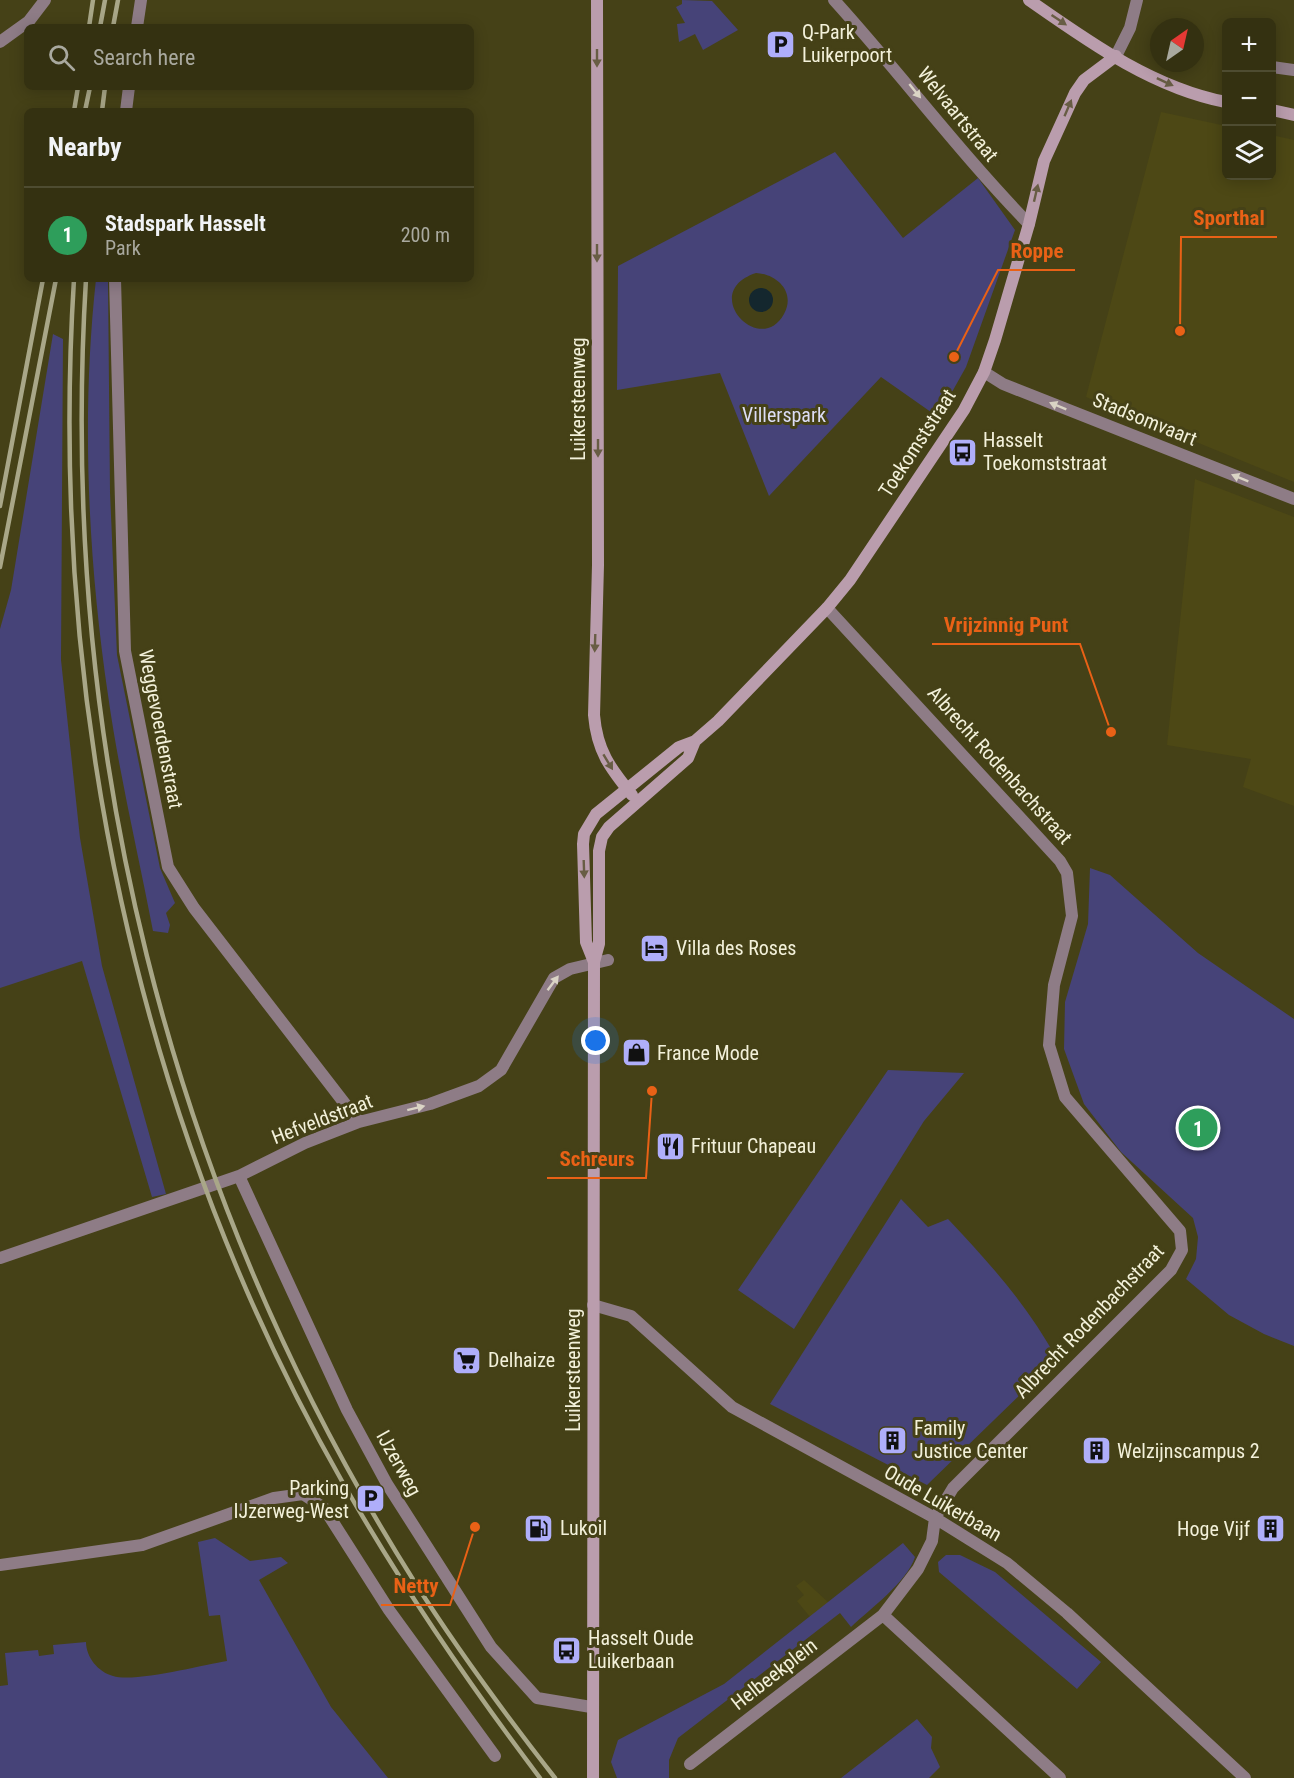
<!DOCTYPE html>
<meta charset="utf-8">
<style>
:root{--surface:#343111;--page:#3c391a;--text:#f1f3f6;--muted:#a9a99f;--line:#4e4c31;--accent:#afaefa}
body{margin:0;font-family:"Roboto Condensed",sans-serif;background:var(--page);color:var(--text)}
.controls{position:absolute;right:18px;top:18px;display:grid;overflow:hidden;border-radius:9px;box-shadow:0 3px 15px #0003}
.controls button{width:54px;height:54px;display:grid;place-items:center;padding:0;border:0;border-bottom:2px solid var(--line);background:var(--surface);color:var(--text);font:30px sans-serif}
.compass{position:absolute;left:1150px;top:18px;width:54px;height:54px;border-radius:50%;background:var(--surface);box-shadow:0 3px 15px #0003;rotate:34deg}
.you{position:absolute;left:596px;top:1041px;width:21px;height:21px;margin:-15px;border:4px solid #fff;border-radius:50%;background:#1a73e8;box-shadow:0 0 0 9px #1a73e833}
.badge{display:grid;place-items:center;width:39px;height:39px;border-radius:50%;background:var(--accent);color:#fff;font-size:20px;font-weight:700}
.pin{position:absolute;translate:-50% -50%;border:3px solid #fff;box-shadow:0 2px 6px #0006}
.list{margin:0;padding:0;list-style:none}
h2{display:flex;justify-content:space-between;align-items:center;height:78px;margin:0;padding:0 24px;font-size:26px}
h2 small{font-size:20px;font-weight:400;color:var(--muted)}
.list li{display:grid;grid-template-columns:39px 1fr auto;gap:18px;align-items:center;box-sizing:border-box;height:96px;padding:0 24px;border-top:2px solid var(--line)}
.list b{display:block;font-size:22px;white-space:nowrap}
.list p{margin:0;font-size:20px;white-space:nowrap;color:var(--muted)}
.list em{font-size:20px;font-style:normal;color:var(--muted)}
.icon{flex:none;width:33px;height:33px;fill:none;stroke:currentColor;stroke-width:2;stroke-linecap:round;stroke-linejoin:round}
.map{position:relative;flex:none;width:1294px;height:1778px;overflow:hidden}
.search{position:absolute;background:var(--surface);box-shadow:0 3px 15px #0003;left:24px;top:24px;width:450px;height:66px;display:flex;align-items:center;gap:15px;box-sizing:border-box;padding:0 21px;border-radius:9px;color:var(--muted);font-size:22px}
.panel{position:absolute;background:var(--surface);box-shadow:0 3px 15px #0003;left:24px;top:108px;width:450px;height:174px;border-radius:9px}
.map>svg:first-child{display:block}
</style>
<div class="map">
<svg width="1294" height="1778" viewBox="0 0 1294 1778">
<rect width="100%" height="100%" fill="#454117"/>
<!-- built -->
<path fill="#4d4815" d="M 1161,112 L 1226,126 L 1226,176 L 1272,176 L 1272,135 L 1294,140 L 1294,482 L 1086,397 Z
M 1195,479 L 1294,517 L 1294,806 L 1243,787 L 1251,759 L 1167,745 Z
M 804,1580 L 829,1603 L 810,1617 L 797,1601 L 804,1595 L 796,1586 Z"/>
<!-- green -->
<path fill="#464378" fill-rule="evenodd" d="M 682,0 L 712,1 L 738,30 L 703,50 L 695,34 L 679,42 L 677,24 L 685,23 L 676,7 L 682,4 Z
M 835,152 L 903,238 L 978,178 L 1015,230 L 966,367 L 938,417 L 881,377 L 769,496 L 720,373 L 617,390 L 618,266 ZM 756,273 C 777,274 796,292 784,314 C 760,358 698,292 756,273 Z
M 96,279 L 108,279 L 110,492 L 117,655 L 160,868 L 175,903 L 166,913 L 170,925 L 168,933 L 153,931 C 138,852 119,774 108,695 C 88,559 81,416 96,279 Z
M 53,334 L 63,339 L 61,660 L 80,838 L 102,966 L 166,1194 L 152,1197 L 82,961 L 0,988 L 0,629 L 11,590 Z
M 1090,868 L 1110,875 L 1198,953 L 1294,1019 L 1294,1346 L 1264,1334 L 1229,1315 L 1186,1279 L 1196,1259 L 1198,1237 L 1193,1218 L 1121,1152 L 1084,1104 L 1064,1049 L 1065,1002 L 1088,924 Z
M 888,1070 L 964,1073 L 924,1121 L 794,1329 L 738,1290 Z
M 901,1199 L 928,1227 L 948,1219 C 991,1265 1026,1303 1057,1359 L 927,1485 L 770,1404 Z
M 215,1538 L 250,1561 L 281,1557 L 288,1563 L 259,1580 L 331,1707 L 388,1778 L 0,1778 L 0,1686 L 8,1685 L 5,1653 L 38,1650 L 39,1656 L 54,1654 L 53,1645 L 86,1642 C 86,1657 98,1672 113,1676 C 134,1683 202,1665 227,1661 L 220,1615 L 209,1616 L 198,1542 Z
M 903,1543 L 915,1557 C 907,1582 870,1609 851,1627 L 840,1613 L 678,1738 L 669,1760 L 669,1778 L 617,1778 L 611,1762 L 618,1740 L 724,1684 Z
M 946,1555 L 960,1555 L 995,1572 L 1101,1662 L 1077,1689 L 939,1572 L 938,1562 Z
M 917,1719 L 932,1737 L 931,1748 L 940,1767 L 929,1778 L 841,1778 Z"/>
<!-- water -->
<path fill="#14272e" d="M749 300a12 12 0 1 1 24 0a12 12 0 1 1-24 0Z"/>
<g fill="none" stroke-linecap="round" stroke-linejoin="round">
<!-- street -->
<path stroke="#8e7c86" stroke-width="12" d="M 834,0 C 901,74 960,153 1029,224
M 137,27 L 141,0
M 0,42 L 29,21 L 45,0
M 1116,56 L 1130,28 L 1137,0
M 1272,67 L 1294,70
M 126,111 L 129,87
M 115,279 L 125,651 L 168,867 L 194,908 L 359,1122
M 984,372 L 1003,384 L 1294,499
M 239,1176 L 347,1410 L 387,1484 L 491,1647 L 537,1698 L 591,1707
M 0,1258 L 239,1176 L 305,1143 L 359,1122 L 430,1104 L 479,1086 L 501,1070 L 554,978 L 570,969 L 608,960
M 593,1305 L 631,1316 L 732,1407 L 935,1518 L 1007,1563 L 1067,1613 L 1245,1778
M 0,1565 L 142,1545 L 274,1498 L 303,1494 L 324,1508 L 389,1610 L 495,1756
M 883,1615 L 1060,1778
M 690,1764 L 883,1615 L 918,1569 L 932,1541 L 935,1518 L 953,1488 L 1171,1270 L 1182,1250 L 1180,1231 L 1065,1097 L 1049,1045 L 1054,985 L 1072,916 L 1067,873 L 1060,861 L 827,608"/>
<!-- secondary -->
<path stroke="#ba9dad" stroke-width="12" d="M 597,0 L 598,565 L 594,715 C 597,751 610,768 632,795
M 1029,0 C 1089,42 1153,88 1226,102
M 1272,110 L 1294,115
M 594,962 L 586,942 L 583,844 L 584,834 L 596,814 L 679,747 L 695,741 L 718,721 L 827,608 L 850,580 L 964,410 L 984,372 L 995,340 L 1029,224 L 1044,161 L 1075,93 L 1084,80 L 1116,56
M 593,1778 L 594,962 L 599,944 L 599,851 L 602,837 L 609,827 L 688,758 L 695,741"/>
<!-- rail -->
<path stroke="#a9a788" stroke-width="4.5" d="M 89,27 L 93,0
M 100,27 L 105,0
M 113,27 L 118,0
M 74,111 L 78,87
M 85,111 L 90,87
M 102,111 L 105,87
M 74,279 C 48,694 136,1120 343,1483 C 402,1586 468,1683 540,1778
M 86,279 C 58,739 167,1190 414,1581 C 457,1649 505,1714 555,1778
M 0,506 L 43,279
M 0,567 L 56,279"/>
</g>
<!-- one-way arrows -->
<defs><path id="oneway-solid" d="M-6-.8H1V-3.2L6.5 0L1 3.2V.8H-6Z" transform="scale(1.5)"/></defs>
<g fill="#685d44">
<use href="#oneway-solid" transform="translate(1059 20) rotate(34)"/>
<use href="#oneway-solid" transform="translate(597 58) rotate(90)"/>
<use href="#oneway-solid" transform="translate(1165 82) rotate(25)"/>
<use href="#oneway-solid" transform="translate(1068 108) rotate(-67)"/>
<use href="#oneway-solid" transform="translate(1036 193) rotate(-77)"/>
<use href="#oneway-solid" transform="translate(597 253) rotate(90)"/>
<use href="#oneway-solid" transform="translate(598 448) rotate(90)"/>
<use href="#oneway-solid" transform="translate(595 643) rotate(92)"/>
<use href="#oneway-solid" transform="translate(608 762) rotate(59)"/>
<use href="#oneway-solid" transform="translate(584 869) rotate(88)"/>
</g>
<g fill="#dad4c5">
<use href="#oneway-solid" transform="translate(915 91) rotate(51)"/>
<use href="#oneway-solid" transform="translate(1058 406) rotate(-158)"/>
<use href="#oneway-solid" transform="translate(1240 478) rotate(-158)"/>
<use href="#oneway-solid" transform="translate(553 983) rotate(-53)"/>
<use href="#oneway-solid" transform="translate(416 1108) rotate(-14)"/>
</g>
<!-- icons -->
<defs>
<symbol id="parking-square" viewBox="-11 -11 22 22"><rect x="-9" y="-9" width="18" height="18" rx="4" fill="#afaefa" stroke="#454117"/><path d="M-3.5-5.5H1a3.5 3.5 0 0 1 0 7H-1V5.5H-3.5ZM-1-3.4V-.6H.8a1.4 1.4 0 0 0 0-2.8Z" fill="#111"/></symbol>
<symbol id="bus-square" viewBox="-11 -11 22 22"><rect x="-9" y="-9" width="18" height="18" rx="4" fill="#afaefa" stroke="#454117"/><path d="M-5-6H5V4H4V6H2V4H-2V6H-4V4H-5ZM-3.5-4V0h7V-4ZM-3.5 1.2v1.5H-2V1.2ZM2 1.2v1.5H3.5V1.2Z" fill="#111"/></symbol>
<symbol id="hotel-square" viewBox="-11 -11 22 22"><rect x="-9" y="-9" width="18" height="18" rx="4" fill="#afaefa" stroke="#454117"/><path d="M-6-4.5h1.5V1H6V5H4.5V3h-9V5H-6ZM-4 0a1.8 1.8 0 1 1 3.6 0ZM.5 0V-2.5h3Q6-2.5 6 0Z" fill="#111"/></symbol>
<symbol id="shop-square" viewBox="-11 -11 22 22"><rect x="-9" y="-9" width="18" height="18" rx="4" fill="#afaefa" stroke="#454117"/><path d="M-5-2.5h2.3a2.7 3.5 0 0 1 5.4 0H5L5.5 6h-11ZM-1.5-2.5h3a1.5 2.3 0 0 0-3 0Z" fill="#111"/></symbol>
<symbol id="restaurant-square" viewBox="-11 -11 22 22"><rect x="-9" y="-9" width="18" height="18" rx="4" fill="#afaefa" stroke="#454117"/><path d="M-5-6h1v4h1v-4h1v4h1v-4h1v5L-1.5 .5V6h-2V.5L-5-1ZM5-6V6H3V1.5H1.5Q1.5-4 5-6Z" fill="#111"/></symbol>
<symbol id="supermarket-square" viewBox="-11 -11 22 22"><rect x="-9" y="-9" width="18" height="18" rx="4" fill="#afaefa" stroke="#454117"/><path d="M-6-5.5h2.5l.6 2H6L4.5 2H-2.5L-4.4-4H-6ZM-1.5 3.2a1.3 1.3 0 1 0 .1 0ZM3 3.2a1.3 1.3 0 1 0 .1 0Z" fill="#111"/></symbol>
<symbol id="building-square" viewBox="-11 -11 22 22"><rect x="-9" y="-9" width="18" height="18" rx="4" fill="#afaefa" stroke="#454117"/><path d="M-4-6H4V6H1V3H-1V6H-4ZM-2.5-4.3h1.7v1.8h-1.7ZM.8-4.3h1.7v1.8H.8ZM-2.5-1h1.7V.8h-1.7ZM.8-1h1.7V.8H.8Z" fill="#111"/></symbol>
<symbol id="fuel-square" viewBox="-11 -11 22 22"><rect x="-9" y="-9" width="18" height="18" rx="4" fill="#afaefa" stroke="#454117"/><path d="M-5.5-6h7V0h2V4h1.3V-2.5L3-4.5l.8-.8L6-3V5H2.5V1h-1V6h-7ZM-4.2-4.7v3.2H.2V-4.7Z" fill="#111"/></symbol>
</defs>
<g fill-rule="evenodd">
<use href="#parking-square" x="764" y="28" width="33" height="33"/>
<use href="#bus-square" x="946" y="436" width="33" height="33"/>
<use href="#hotel-square" x="638" y="932" width="33" height="33"/>
<use href="#shop-square" x="620" y="1036" width="33" height="33"/>
<use href="#restaurant-square" x="654" y="1130" width="33" height="33"/>
<use href="#supermarket-square" x="450" y="1344" width="33" height="33"/>
<use href="#building-square" x="876" y="1424" width="33" height="33"/>
<use href="#building-square" x="1080" y="1434" width="33" height="33"/>
<use href="#parking-square" x="354" y="1482" width="33" height="33"/>
<use href="#fuel-square" x="522" y="1512" width="33" height="33"/>
<use href="#building-square" x="1254" y="1512" width="33" height="33"/>
<use href="#bus-square" x="550" y="1634" width="33" height="33"/>
</g>
<g text-anchor="middle" dominant-baseline="central" stroke-width="6" stroke-linejoin="round" paint-order="stroke">
<!-- poi labels -->
<g font-size="20" fill="#f3f1da" stroke="#454117" text-anchor="start">
<text x="802" y="32">Q-Park<tspan x="802" dy="23">Luikerpoort</tspan></text>
<text x="983" y="440">Hasselt<tspan x="983" dy="23">Toekomststraat</tspan></text>
<text x="676" y="948">Villa des Roses</text>
<text x="657" y="1053">France Mode</text>
<text x="691" y="1146">Frituur Chapeau</text>
<text x="488" y="1360">Delhaize</text>
<text x="914" y="1428">Family<tspan x="914" dy="23">Justice Center</tspan></text>
<text x="1117" y="1451">Welzijnscampus 2</text>
<text x="349" y="1488" text-anchor="end">Parking<tspan x="349" dy="23">IJzerweg-West</tspan></text>
<text x="560" y="1528">Lukoil</text>
<text x="1250" y="1529" text-anchor="end">Hoge Vijf</text>
<text x="588" y="1638">Hasselt Oude<tspan x="588" dy="23">Luikerbaan</tspan></text>
</g>
<!-- street labels -->
<g font-size="20" fill="#f3f1da" stroke="#454117">
<text transform="translate(958 114) rotate(51)">Welvaartstraat</text>
<text transform="translate(578 399) rotate(-90)">Luikersteenweg</text>
<text transform="translate(1145 419) rotate(22)">Stadsomvaart</text>
<text transform="translate(917 443) rotate(-57)">Toekomststraat</text>
<text transform="translate(161 729) rotate(79)">Weggevoerdenstraat</text>
<text transform="translate(1000 765) rotate(48)">Albrecht Rodenbachstraat</text>
<text transform="translate(322 1119) rotate(-21)">Hefveldstraat</text>
<text transform="translate(1089 1321) rotate(-46)">Albrecht Rodenbachstraat</text>
<text transform="translate(573 1370) rotate(-90)">Luikersteenweg</text>
<text transform="translate(399 1463) rotate(61)">IJzerweg</text>
<text transform="translate(943 1503) rotate(30)">Oude Luikerbaan</text>
<text transform="translate(774 1674) rotate(-38)">Helbeekplein</text>
</g>
<!-- park labels -->
<g font-size="20" fill="#dcddf6" stroke="#454117">
<text x="784" y="415">Villerspark</text>
</g>
</g>
<!-- callouts -->
<path fill="none" stroke="#e96116" stroke-width="2" d="M1180 331L1181 237H1277M954 357L998 270H1075M1111 732L1080 644H932M652 1091L646 1178H547M475 1527L450 1605H381"/>
<g fill="#e96116" stroke="#454117" stroke-width="2">
<circle cx="1180" cy="331" r="6"/>
<circle cx="954" cy="357" r="6"/>
<circle cx="1111" cy="732" r="6"/>
<circle cx="652" cy="1091" r="6"/>
<circle cx="475" cy="1527" r="6"/>
</g>
<g font-size="21" text-anchor="middle" font-weight="bold" fill="#e96116" stroke="#454117" stroke-width="6" stroke-linejoin="round" paint-order="stroke">
<text x="1229" y="225">Sporthal</text>
<text x="1037" y="258">Roppe</text>
<text x="1006" y="632">Vrijzinnig Punt</text>
<text x="597" y="1166">Schreurs</text>
<text x="416" y="1593">Netty</text>
</g>
</svg>
<div class="controls">
<button>+</button>
<button>−</button>
<button><svg class="icon" aria-label="layers" viewBox="0 0 24 24"><path d="M12 4l9 5-9 5-9-5zM3 14l9 5 9-5"/></svg></button>
</div>
<svg class="compass" viewBox="-18 -18 36 36"><path d="M0-13l5 13h-10z" fill="#e53935"/><path d="M0 13l5-13h-10z" fill="#a9a99f"/></svg>
<div class="you"></div>
<div class="pin badge" style="left:1198px;top:1128px;background:#2e9e5b">1</div>
<div class="search"><svg class="icon" aria-label="search" viewBox="0 0 24 24"><circle cx="10" cy="10" r="6"/><path d="M15 15l6 6"/></svg>Search here</div>
<section class="panel">
<h2>Nearby<small></small></h2>
<ul class="list">
<li><span class="badge" style="background:#2e9e5b">1</span><div><b>Stadspark Hasselt</b><p>Park</p></div><em>200 m</em></li>
</ul>
</section>
</div>
